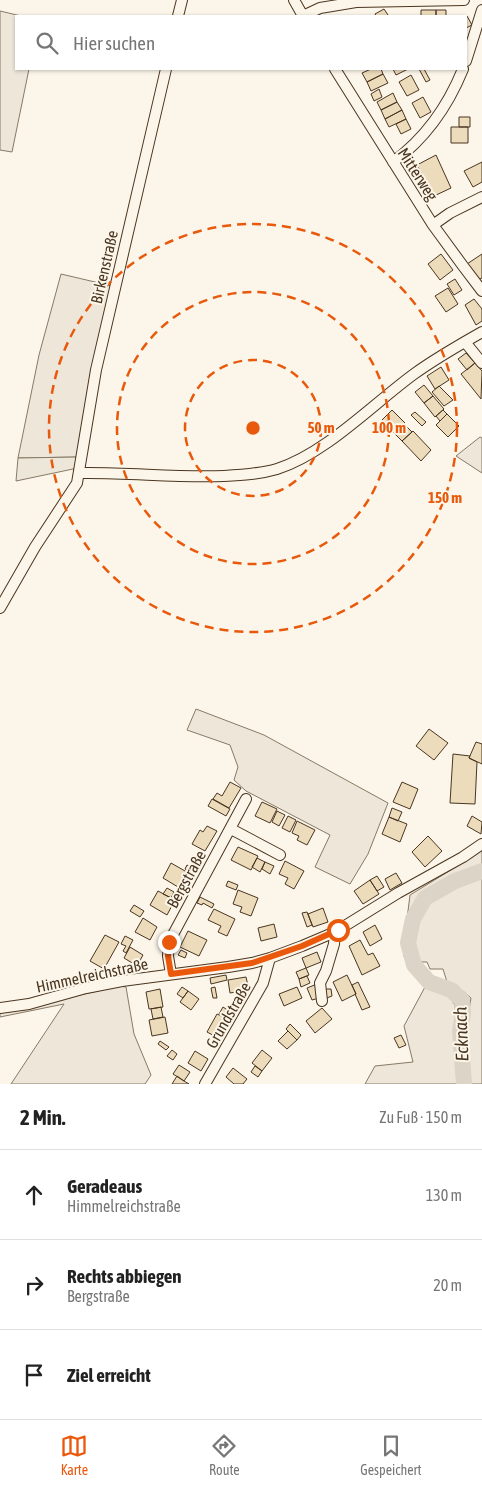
<!DOCTYPE html>
<html lang="de">
<meta charset="utf-8">
<style>
:root{--surface:#fff;--page:#f2f2f2;--text:#222;--muted:#767676;--line:#e0e0e0;--accent:#ea580c}
body{margin:0;font-family:"Asap Condensed",sans-serif;background:var(--page);color:var(--text)}
.stop{position:absolute;width:15px;height:15px;margin:-11px;border:4px solid #ea580c;border-radius:50%;background:#fff}
.stop.end{background:#ea580c;border-color:#fff;box-shadow:0 1px 5px #0008}
.list{margin:0;padding:0;list-style:none}
h2{display:flex;justify-content:space-between;align-items:center;height:65px;margin:0;padding:0 20px;font-size:21px}
h2 small{font-size:16px;font-weight:400;color:var(--muted)}
.list li{display:grid;grid-template-columns:32px 1fr auto;gap:15px;align-items:center;box-sizing:border-box;height:90px;padding:0 20px;border-top:1px solid var(--line)}
.list b{display:block;font-size:19px;white-space:nowrap}
.list p{margin:0;font-size:16px;white-space:nowrap;color:var(--muted)}
.list em{font-size:16px;font-style:normal;color:var(--muted)}
.icon{flex:none;width:28px;height:28px;fill:none;stroke:currentColor;stroke-width:2;stroke-linecap:round;stroke-linejoin:round}
.map{position:relative;flex:none;width:482px;height:1084px;overflow:hidden}
.search{position:absolute;background:var(--surface);box-shadow:0 1px 4px #0004;left:15px;right:15px;top:15px;height:55px;display:flex;align-items:center;gap:12px;box-sizing:border-box;padding:0 18px;border-radius:0px;color:var(--muted);font-size:19px}
.sheet{height:335px;background:var(--surface)}
nav{display:flex;justify-content:space-around;align-items:center;box-sizing:border-box;height:70px;border-top:1px solid var(--line);background:var(--surface);font-size:14px;color:var(--muted)}
nav a{display:grid;justify-items:center;gap:2px}
nav .on{color:var(--accent)}
.map>svg:first-child{display:block}
</style>
<div class="map">
<svg width="482" height="1084" viewBox="0 0 482 1084">
<rect width="100%" height="100%" fill="#fbf6e9"/>
<!-- green -->
<path fill="#ede6d9" stroke="#887966" d="M 0,11 L 21,16 L 16,16 L 16,69 L 29,69 L 12,152 L 0,150 Z
M 61,274 L 112,286 L 77,457 L 18,458 L 39,355 Z
M 480,437 L 482,438 L 482,473 L 456,456 Z
M 196,709 L 264,735 L 388,803 L 368,854 L 350,884 L 315,867 L 330,835 L 246,791 L 234,780 L 238,767 L 230,745 L 187,730 Z
M 482,849 L 482,1084 L 469,1084 L 466,1060 L 466,1028 L 471,998 L 455,984 L 447,982 L 443,969 L 430,969 L 427,962 L 419,962 L 404,957 L 404,943 L 410,895 L 459,865 Z
M 120,986 L 126,987 L 134,1034 L 151,1075 L 145,1084 L 11,1084 L 64,1004 L 0,1017 L 0,1013 Z
M 425,987 L 448,995 L 455,1005 L 456,1017 L 454,1033 L 458,1084 L 365,1084 L 375,1066 L 413,1062 L 404,1026 Z"/>
<!-- parking -->
<path fill="#ede7d9" stroke="#887966" d="M 77,457 L 76,468 L 73,469 L 16,481 L 18,458 Z"/>
<g fill="none" stroke-linecap="round" stroke-linejoin="round">
<!-- river -->
<path stroke="#dcd4c6" stroke-width="16" d="M 464,1084 L 460,1031 L 463,1013 L 462,1000 L 451,990 L 429,982 L 414,965 L 408,943 L 413,919 L 425,898 L 455,881 L 482,871"/>
</g>
<!-- building -->
<path fill="#ecdcbc" stroke="#4a3520" d="M 384,9 L 388,15 L 385,16 L 376,16 L 375,14 Z
M 421,10 L 436,10 L 436,16 L 421,16 Z
M 436,10 L 446,10 L 446,16 L 436,16 Z
M 467,16 L 472,25 L 466,28 L 466,17 Z
M 371,69 L 381,69 L 383,74 L 367,82 L 362,73 Z
M 393,69 L 408,69 L 396,75 Z
M 419,69 L 424,69 L 430,80 L 426,82 Z
M 383,74 L 388,83 L 371,91 L 367,82 Z
M 411,75 L 419,90 L 407,96 L 399,82 Z
M 379,89 L 382,97 L 374,101 L 371,94 Z
M 393,93 L 397,102 L 381,110 L 377,102 Z
M 423,97 L 431,112 L 420,118 L 412,103 Z
M 397,102 L 402,110 L 385,119 L 381,110 Z
M 402,110 L 406,119 L 389,127 L 385,119 Z
M 459,117 L 470,117 L 470,127 L 459,127 Z
M 406,119 L 411,129 L 401,134 L 396,124 Z
M 451,127 L 468,127 L 468,143 L 451,143 Z
M 436,155 L 451,188 L 434,196 L 417,165 Z
M 482,162 L 482,182 L 473,187 L 464,171 Z
M 441,254 L 453,270 L 440,280 L 428,264 Z
M 482,254 L 482,278 L 478,280 L 467,264 Z
M 455,279 L 462,290 L 454,295 L 447,284 Z
M 448,288 L 458,304 L 446,312 L 435,296 Z
M 474,299 L 482,309 L 482,321 L 476,325 L 465,305 Z
M 466,353 L 475,363 L 467,370 L 458,359 Z
M 475,363 L 482,371 L 481,399 L 461,374 Z
M 441,367 L 449,380 L 435,389 L 427,376 Z
M 424,385 L 433,396 L 424,403 L 415,392 Z
M 439,386 L 453,400 L 444,406 L 432,392 Z
M 433,396 L 444,409 L 435,417 L 424,403 Z
M 392,410 L 405,423 L 394,433 L 382,420 Z
M 443,410 L 447,414 L 440,421 L 436,416 Z
M 415,412 L 426,422 L 422,426 L 411,415 Z
M 447,414 L 459,426 L 448,437 L 436,425 Z
M 404,424 L 412,432 L 402,441 L 394,433 Z
M 413,431 L 431,450 L 421,461 L 402,441 Z
M 429,729 L 448,743 L 434,760 L 416,746 Z
M 476,742 L 482,744 L 482,764 L 469,758 Z
M 453,754 L 470,756 L 469,758 L 477,762 L 475,804 L 450,803 Z
M 230,782 L 241,788 L 229,808 L 213,799 L 217,793 L 222,796 Z
M 402,782 L 418,789 L 410,809 L 393,802 Z
M 212,799 L 230,809 L 226,816 L 208,806 Z
M 262,802 L 277,809 L 270,823 L 255,816 Z
M 392,808 L 402,812 L 398,821 L 389,817 Z
M 277,811 L 285,815 L 279,826 L 272,822 Z
M 288,816 L 296,820 L 290,832 L 282,828 Z
M 472,816 L 482,822 L 481,834 L 467,826 Z
M 389,817 L 407,824 L 400,842 L 382,834 Z
M 297,821 L 315,830 L 307,845 L 297,840 L 299,836 L 292,833 Z
M 207,826 L 217,831 L 205,851 L 192,844 L 200,830 L 203,832 Z
M 428,836 L 442,851 L 425,867 L 412,852 Z
M 238,847 L 258,856 L 251,870 L 231,860 Z
M 257,858 L 265,862 L 260,872 L 252,867 Z
M 285,861 L 304,871 L 294,889 L 285,884 L 288,878 L 279,874 Z
M 265,862 L 274,866 L 270,874 L 262,869 Z
M 171,863 L 192,875 L 183,890 L 163,878 Z
M 187,865 L 196,870 L 194,874 L 185,869 Z
M 396,873 L 402,883 L 390,890 L 385,879 Z
M 377,876 L 384,887 L 377,891 L 370,880 Z
M 370,880 L 379,894 L 363,904 L 354,891 Z
M 228,881 L 238,885 L 236,890 L 226,886 Z
M 167,888 L 174,892 L 171,898 L 163,894 Z
M 238,890 L 258,898 L 251,916 L 240,912 L 242,907 L 233,904 Z
M 158,891 L 175,900 L 167,915 L 150,905 Z
M 200,897 L 214,904 L 212,908 L 203,903 L 202,905 L 197,903 Z
M 134,905 L 144,911 L 140,917 L 130,911 Z
M 323,908 L 328,922 L 313,927 L 308,914 Z
M 214,909 L 235,919 L 227,936 L 218,932 L 221,926 L 208,920 Z
M 307,912 L 312,925 L 307,927 L 302,913 Z
M 143,918 L 157,927 L 150,940 L 135,932 Z
M 274,924 L 277,937 L 261,941 L 258,928 Z
M 375,925 L 382,939 L 370,946 L 363,932 Z
M 188,931 L 207,940 L 199,956 L 180,947 Z
M 105,935 L 119,942 L 104,969 L 90,961 Z
M 125,936 L 133,940 L 126,953 L 123,951 L 126,946 L 121,944 Z
M 360,940 L 368,955 L 373,953 L 380,966 L 362,975 L 349,946 Z
M 130,947 L 143,955 L 137,966 L 124,958 Z
M 181,950 L 187,953 L 185,958 L 178,955 Z
M 317,952 L 321,962 L 306,968 L 302,958 Z
M 306,968 L 309,975 L 299,979 L 296,972 Z
M 226,975 L 227,980 L 211,984 L 210,978 Z
M 347,975 L 356,994 L 342,1001 L 333,982 Z
M 307,976 L 310,983 L 301,987 L 299,979 Z
M 246,977 L 249,990 L 230,993 L 228,980 Z
M 358,982 L 370,1007 L 362,1010 L 355,994 L 356,994 L 352,985 Z
M 317,984 L 319,998 L 312,1000 L 307,988 Z
M 182,987 L 188,991 L 183,998 L 177,994 Z
M 215,987 L 217,998 L 213,998 L 211,988 Z
M 297,987 L 302,998 L 284,1006 L 279,994 Z
M 160,989 L 163,1007 L 149,1009 L 146,992 Z
M 323,989 L 331,989 L 332,996 L 324,999 Z
M 188,991 L 199,999 L 191,1010 L 180,1002 Z
M 161,1007 L 163,1017 L 153,1019 L 151,1009 Z
M 223,1007 L 232,1013 L 229,1020 L 219,1014 Z
M 322,1008 L 332,1019 L 315,1033 L 306,1021 Z
M 217,1014 L 230,1020 L 220,1039 L 207,1032 Z
M 165,1017 L 168,1033 L 152,1036 L 149,1020 Z
M 290,1024 L 301,1035 L 297,1040 L 286,1029 Z
M 288,1031 L 297,1040 L 287,1049 L 278,1041 Z
M 401,1035 L 406,1045 L 399,1048 L 394,1038 Z
M 160,1041 L 169,1047 L 166,1050 L 158,1044 Z
M 172,1050 L 177,1054 L 173,1060 L 167,1056 Z
M 262,1050 L 272,1058 L 262,1071 L 252,1063 Z
M 195,1051 L 208,1059 L 201,1071 L 188,1063 Z
M 179,1065 L 190,1072 L 184,1081 L 173,1074 Z
M 255,1066 L 262,1071 L 258,1077 L 251,1072 Z
M 233,1068 L 247,1079 L 243,1084 L 234,1084 L 226,1077 Z
M 177,1076 L 184,1081 L 189,1084 L 172,1084 Z"/>
<g fill="none" stroke-linecap="round" stroke-linejoin="round">
<defs>
<path id="minor" d="M 294,0 L 303,16
M 178,16 L 182,0
M 303,16 L 320,8 L 356,2 L 464,0
M 466,61 L 482,10
M 335,69 L 433,225 L 463,266 L 482,291
M 393,162 C 426,138 448,106 463,69
M 433,225 L 450,213 L 482,197
M 465,342 L 482,363
M 79,473 C 128,472 176,478 224,476 C 242,475 260,474 277,469 C 325,454 373,404 414,374 C 436,358 459,345 482,332
M 0,608 L 35,547 L 77,483 L 96,370 L 166,69
M 231,829 L 280,855
M 171,974 L 168,956 L 169,942 L 246,799
M 322,1001 L 320,983 L 326,971 L 334,944 L 335,932
M 0,1008 L 29,1004 L 86,988 L 122,981 L 228,967 L 252,963 L 270,958 L 302,946 L 335,932 L 398,893 L 463,857 L 482,844
M 205,1084 L 263,983 L 270,958"/>
</defs>
<!-- minor casing -->
<use href="#minor" stroke="#4a3520" stroke-width="12"/>
<!-- minor -->
<use href="#minor" stroke="#fbf6e9" stroke-width="10"/>
</g>
<g fill="none" stroke-linecap="round" stroke-linejoin="round">
<!-- route -->
<path stroke="#ea580c" stroke-width="6" d="M 169,942 L 168,956 L 171,974 L 252,963 L 302,946 L 338,930"/>
</g>
<!-- distance rings -->
<g fill="none" stroke="#e8590c" stroke-width="2.5" stroke-dasharray="9 6">
<circle cx="253" cy="428" r="68"/>
<circle cx="253" cy="428" r="136"/>
<circle cx="253" cy="428" r="204"/>
</g>
<g text-anchor="middle" dominant-baseline="central" stroke-width="4" stroke-linejoin="round" paint-order="stroke">
<!-- street labels -->
<g font-size="16" fill="#4a3520" stroke="#fbf6e9">
<text transform="translate(418 174) rotate(57)">Mitterweg</text>
<text transform="translate(104 267) rotate(-77)">Birkenstraße</text>
<text transform="translate(186 879) rotate(-61)">Bergstraße</text>
<text transform="translate(92 975) rotate(-12)">Himmelreichstraße</text>
<text transform="translate(228 1015) rotate(-60)">Grundstraße</text>
</g>
<!-- water labels -->
<g font-size="18" font-style="italic" fill="#4a3520" stroke="#fbf6e9">
<text transform="translate(461 1034) rotate(-92)">Ecknach</text>
</g>
</g>
<circle cx="253" cy="428" r="8" fill="#e8590c" stroke="#fbf6e9" stroke-width="2.5"/>
<g font-size="15" text-anchor="middle" font-weight="bold" fill="#e8590c" stroke="#fbf6e9" stroke-width="4" stroke-linejoin="round" paint-order="stroke">
<text x="321" y="433">50 m</text>
<text x="389" y="433">100 m</text>
<text x="445" y="503">150 m</text>
</g>
</svg>
<div class="stop" style="left:338px;top:930px"></div>
<div class="stop end" style="left:169px;top:942px"></div>
<div class="search"><svg class="icon" aria-label="search" viewBox="0 0 24 24"><circle cx="10" cy="10" r="6"/><path d="M15 15l6 6"/></svg>Hier suchen</div>
</div>
<section class="sheet">
<h2>2 Min.<small>Zu Fuß · 150 m</small></h2>
<ul class="list">
<li><svg class="icon" aria-label="ahead" viewBox="0 0 24 24"><path d="M12 20V5M6 11l6-6 6 6"/></svg><div><b>Geradeaus</b><p>Himmelreichstraße</p></div><em>130 m</em></li>
<li><svg class="icon" aria-label="right" viewBox="0 0 24 24"><path d="M7 20v-9h11M14 6l5 5-5 5"/></svg><div><b>Rechts abbiegen</b><p>Bergstraße</p></div><em>20 m</em></li>
<li><svg class="icon" aria-label="arrive" viewBox="0 0 24 24"><path d="M6 21V4h12l-3 4 3 4H6"/></svg><div><b>Ziel erreicht</b></div></li>
</ul>
</section>
<nav>
<a class="on"><svg class="icon" aria-label="map" viewBox="0 0 24 24"><path d="M3 6l6-2 6 2 6-2v14l-6 2-6-2-6 2zM9 4v14M15 6v14"/></svg>Karte</a>
<a><svg class="icon" aria-label="directions" viewBox="0 0 24 24"><path d="M12 3l9 9-9 9-9-9zM9 14v-3h6M13 9l2 2-2 2"/></svg>Route</a>
<a><svg class="icon" aria-label="saved" viewBox="0 0 24 24"><path d="M7 4h10v16l-5-4-5 4z"/></svg>Gespeichert</a>
</nav>
